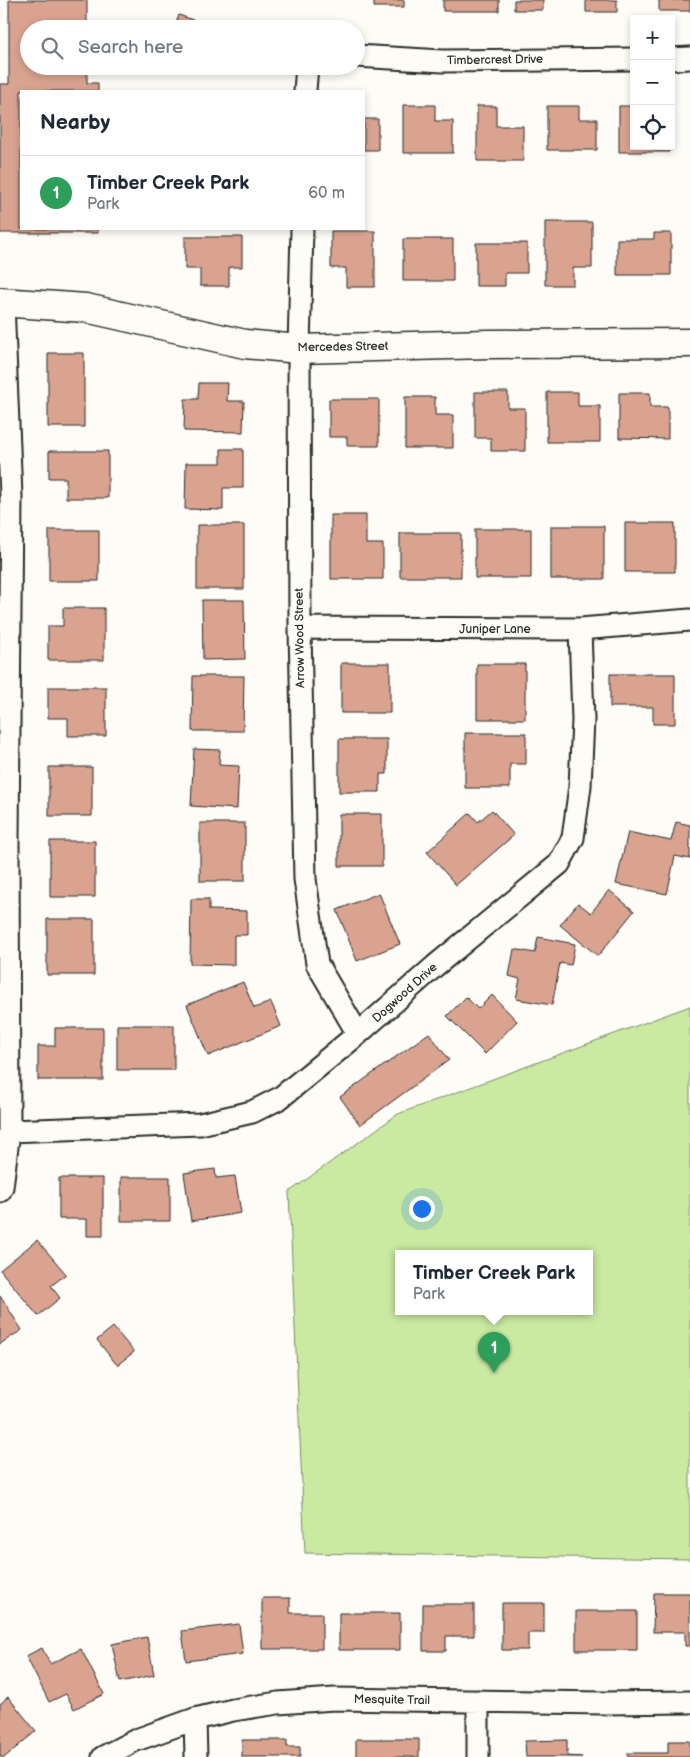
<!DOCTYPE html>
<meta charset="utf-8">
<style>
:root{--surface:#fff;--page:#f2f2f3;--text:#1f2937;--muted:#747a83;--line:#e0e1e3;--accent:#db2777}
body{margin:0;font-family:"Balsamiq Sans",sans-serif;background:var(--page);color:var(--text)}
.controls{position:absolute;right:15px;top:15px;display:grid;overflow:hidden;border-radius:0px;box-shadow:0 2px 8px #0003}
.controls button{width:45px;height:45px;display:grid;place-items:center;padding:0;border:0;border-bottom:1px solid var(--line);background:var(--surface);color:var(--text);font:25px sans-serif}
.you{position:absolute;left:421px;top:1208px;width:18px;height:18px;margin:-12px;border:4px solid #fff;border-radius:50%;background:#1a73e8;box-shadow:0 0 0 8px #1a73e833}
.badge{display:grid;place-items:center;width:32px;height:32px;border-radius:50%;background:var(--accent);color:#fff;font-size:16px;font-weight:700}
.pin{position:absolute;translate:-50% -41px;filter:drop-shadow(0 1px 2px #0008)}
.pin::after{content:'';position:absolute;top:26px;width:18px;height:15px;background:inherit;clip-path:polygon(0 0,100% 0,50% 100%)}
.popup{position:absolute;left:395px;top:1250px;width:198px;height:65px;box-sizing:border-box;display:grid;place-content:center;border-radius:0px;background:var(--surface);filter:drop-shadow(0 1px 4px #0005);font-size:16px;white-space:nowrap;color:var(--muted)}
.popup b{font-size:19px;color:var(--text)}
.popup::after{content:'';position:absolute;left:50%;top:100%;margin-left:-10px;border:10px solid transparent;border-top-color:var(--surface)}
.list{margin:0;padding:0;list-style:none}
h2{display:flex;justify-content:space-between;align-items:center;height:65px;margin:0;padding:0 20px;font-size:21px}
h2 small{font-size:16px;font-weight:400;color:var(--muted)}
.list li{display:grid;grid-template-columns:32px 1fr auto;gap:15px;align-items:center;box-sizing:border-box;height:75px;padding:0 20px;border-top:1px solid var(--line)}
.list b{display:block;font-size:19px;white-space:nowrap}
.list p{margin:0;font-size:16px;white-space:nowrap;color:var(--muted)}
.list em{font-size:16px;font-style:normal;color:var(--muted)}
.icon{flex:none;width:28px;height:28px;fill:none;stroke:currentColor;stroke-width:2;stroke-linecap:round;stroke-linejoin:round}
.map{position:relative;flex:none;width:690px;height:1757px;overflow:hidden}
.search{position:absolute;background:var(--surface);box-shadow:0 2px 8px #0003;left:20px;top:20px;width:345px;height:55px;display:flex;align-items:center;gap:12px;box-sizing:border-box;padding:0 18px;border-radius:28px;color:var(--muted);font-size:19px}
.panel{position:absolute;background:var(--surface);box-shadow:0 2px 8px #0003;left:20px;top:90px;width:345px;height:140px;border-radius:0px}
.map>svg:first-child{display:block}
</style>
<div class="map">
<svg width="690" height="1757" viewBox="0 0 690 1757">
<rect width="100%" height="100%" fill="#fdfcf7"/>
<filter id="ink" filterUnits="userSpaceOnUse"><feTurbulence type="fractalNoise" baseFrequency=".02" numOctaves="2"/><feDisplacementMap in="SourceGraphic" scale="10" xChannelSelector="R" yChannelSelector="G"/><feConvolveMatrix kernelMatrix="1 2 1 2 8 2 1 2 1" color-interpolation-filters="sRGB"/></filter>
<g filter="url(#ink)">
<!-- green -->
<path fill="#caeaa2" stroke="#7a8a66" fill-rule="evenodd" d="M 690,1006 L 690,1559 L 305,1553 L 289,1192 L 398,1114 ZM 399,1254 L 589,1254 L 589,1312 L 399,1312 Z"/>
<!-- building -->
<path fill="#d9a390" stroke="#2b2b2b" d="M 9,0 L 87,0 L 87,29 L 29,29 L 29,66 L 87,66 L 87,83 L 98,83 L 98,91 L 21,91 L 21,229 L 98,229 L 98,233 L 0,233 L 0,84 L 9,84 Z
M 374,0 L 404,0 L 404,7 L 374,7 Z
M 443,0 L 499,0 L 499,11 L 443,11 Z
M 514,0 L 543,0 L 543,10 L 514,10 Z
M 586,0 L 617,0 L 617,12 L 586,12 Z
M 659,0 L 690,0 L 690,11 L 659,11 Z
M 179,15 L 218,29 L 174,29 Z
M 176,66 L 196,66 L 193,72 Z
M 403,105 L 435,105 L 435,121 L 453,121 L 453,153 L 403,153 Z
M 477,106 L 496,106 L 496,126 L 523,126 L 523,161 L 477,161 Z
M 547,106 L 579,106 L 579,119 L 597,119 L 597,150 L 547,150 Z
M 619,106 L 634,106 L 634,146 L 669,146 L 669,152 L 619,152 Z
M 364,119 L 378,119 L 378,150 L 364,150 Z
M 545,222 L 592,222 L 592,268 L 573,268 L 573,285 L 545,285 Z
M 331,231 L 375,231 L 375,287 L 346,287 L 346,268 L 331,268 Z
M 654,233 L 671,233 L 671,275 L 617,275 L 617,239 L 654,239 Z
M 185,237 L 242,237 L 242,267 L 229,267 L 229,286 L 200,286 L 200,269 L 185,269 Z
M 403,239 L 453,239 L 453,281 L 403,281 Z
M 476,243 L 527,243 L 527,273 L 505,273 L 505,286 L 476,286 Z
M 48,353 L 84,353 L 84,427 L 48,427 Z
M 199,383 L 228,383 L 227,401 L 244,401 L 243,432 L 184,431 L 185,399 L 198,399 Z
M 475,392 L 508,392 L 508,408 L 525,408 L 525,451 L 491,451 L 491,438 L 475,438 Z
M 547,392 L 578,392 L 578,406 L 600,406 L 600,442 L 547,442 Z
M 619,393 L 650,393 L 650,407 L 668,407 L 668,439 L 619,438 Z
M 405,397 L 435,397 L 435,415 L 453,415 L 453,448 L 405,448 Z
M 329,399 L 379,399 L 379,446 L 347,446 L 347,437 L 329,437 Z
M 221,449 L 243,449 L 243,488 L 223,488 L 223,510 L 185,509 L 186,463 L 221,463 Z
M 49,451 L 108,451 L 108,498 L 66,498 L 66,478 L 49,478 Z
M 331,515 L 366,515 L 366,544 L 383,544 L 383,579 L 331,579 Z
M 625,523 L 675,523 L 675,572 L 625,572 Z
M 197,525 L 244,525 L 244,589 L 197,589 Z
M 551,526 L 604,526 L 604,579 L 551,579 Z
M 475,529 L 531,529 L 531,578 L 475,578 Z
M 49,530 L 99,530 L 99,581 L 49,581 Z
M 400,533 L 461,533 L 461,577 L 400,577 Z
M 202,600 L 244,600 L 245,659 L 203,660 Z
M 63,608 L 104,608 L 104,660 L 48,660 L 48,626 L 63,626 Z
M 341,663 L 390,663 L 390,713 L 341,713 Z
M 477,664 L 525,664 L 525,719 L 477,719 Z
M 610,674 L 675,674 L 675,724 L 653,724 L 653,707 L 610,707 Z
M 193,676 L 244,676 L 243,731 L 192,731 Z
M 48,687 L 106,687 L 106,736 L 68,736 L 68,718 L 48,718 Z
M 465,733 L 526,733 L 526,764 L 510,764 L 510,788 L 465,788 Z
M 339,739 L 387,739 L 387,774 L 380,774 L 380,792 L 339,792 Z
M 194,749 L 220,750 L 219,765 L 239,766 L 237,809 L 191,806 Z
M 49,767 L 92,767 L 92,816 L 49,816 Z
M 492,810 L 514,835 L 456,885 L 427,852 L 470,813 L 478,822 Z
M 339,814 L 382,814 L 382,866 L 339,866 Z
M 676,822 L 690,825 L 690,859 L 675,856 L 667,894 L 616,884 L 628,832 L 671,841 Z
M 200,823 L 245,823 L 245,881 L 200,881 Z
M 50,841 L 95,841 L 95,897 L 50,897 Z
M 609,890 L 634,911 L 598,956 L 560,925 L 578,903 L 591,913 Z
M 379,893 L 400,944 L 357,961 L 337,910 Z
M 191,899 L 209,899 L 209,910 L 247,911 L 247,935 L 234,935 L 234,965 L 190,964 Z
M 47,919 L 94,919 L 94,975 L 47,975 Z
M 538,937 L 575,944 L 571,965 L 560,963 L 552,1005 L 516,999 L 520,979 L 509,976 L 514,949 L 535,953 Z
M 243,982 L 254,1008 L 271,1002 L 281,1026 L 208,1056 L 187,1005 Z
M 492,995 L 517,1021 L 485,1054 L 447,1016 L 466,997 L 478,1009 Z
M 117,1025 L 174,1025 L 174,1070 L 117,1070 Z
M 55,1028 L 103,1028 L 103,1080 L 38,1080 L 38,1046 L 55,1046 Z
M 429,1033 L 449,1060 L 360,1125 L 340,1097 Z
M 215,1169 L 216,1178 L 235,1176 L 241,1213 L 191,1221 L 184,1173 Z
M 121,1177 L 170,1177 L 170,1221 L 121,1221 Z
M 59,1178 L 103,1178 L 103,1236 L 87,1236 L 87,1219 L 59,1219 Z
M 37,1240 L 66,1274 L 51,1286 L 60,1298 L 38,1316 L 0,1270 Z
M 0,1296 L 22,1330 L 0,1344 Z
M 113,1327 L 134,1352 L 117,1365 L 97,1340 Z
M 654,1593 L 690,1593 L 690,1646 L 685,1646 L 685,1632 L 653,1632 Z
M 262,1598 L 290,1598 L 290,1613 L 322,1613 L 322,1649 L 262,1649 Z
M 502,1603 L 544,1603 L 544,1633 L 528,1633 L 528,1650 L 502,1650 Z
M 423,1604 L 474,1604 L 474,1636 L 446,1636 L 446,1651 L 423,1651 Z
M 576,1611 L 637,1611 L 637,1650 L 576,1650 Z
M 339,1613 L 400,1613 L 400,1650 L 339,1650 Z
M 239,1624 L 243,1654 L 186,1661 L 182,1631 Z
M 147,1637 L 154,1675 L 120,1682 L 112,1644 Z
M 42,1648 L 50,1664 L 81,1649 L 104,1694 L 74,1709 L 66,1694 L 49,1702 L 26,1656 Z
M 8,1697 L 36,1731 L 5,1757 L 0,1757 L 0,1704 Z
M 356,1739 L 419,1739 L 419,1757 L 356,1757 Z
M 242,1740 L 287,1740 L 287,1747 L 300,1747 L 300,1757 L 242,1757 Z
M 567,1740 L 567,1756 L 582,1757 L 526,1757 L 525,1741 Z
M 668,1741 L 690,1741 L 690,1757 L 628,1757 L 628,1753 L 668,1753 Z"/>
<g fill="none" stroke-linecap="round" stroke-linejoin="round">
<defs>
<path id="street" d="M 356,56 L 443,61 L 634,59
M 671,59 L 690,58
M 305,91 L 307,66
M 302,229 L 299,349 L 300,628 L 305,879 L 317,964 L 358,1034
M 300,628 L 580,629 L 690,620
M 9,1131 L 200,1124 L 252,1112 L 280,1098 L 358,1034 L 435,966 L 559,864 L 573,838 L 580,786 L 583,720 L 580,629
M 0,1191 L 2,1187 L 9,1131 L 8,842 L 11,496 L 3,303
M 478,1701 L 478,1757
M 195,1719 L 196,1757
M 103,1757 L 136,1740 L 195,1719 L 233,1710 L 278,1703 L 334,1699 L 604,1703 L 690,1702"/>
<path id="secondary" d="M 0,302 L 86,308 L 245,344 L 299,349 L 488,344 L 690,343"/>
</defs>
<!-- street casing -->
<use href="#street" stroke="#2b2b2b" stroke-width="25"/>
<!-- secondary casing -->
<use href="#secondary" stroke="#2b2b2b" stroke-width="31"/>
<!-- street -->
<use href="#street" stroke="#fdfcf7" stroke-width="21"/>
<!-- secondary -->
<use href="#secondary" stroke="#fdfcf7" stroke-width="28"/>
</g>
</g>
<g text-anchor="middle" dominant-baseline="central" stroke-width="4.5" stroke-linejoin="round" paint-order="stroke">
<!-- street labels -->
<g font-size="12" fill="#2b2b2b" stroke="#fdfcf7">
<text transform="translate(495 60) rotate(-1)">Timbercrest Drive</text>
<text transform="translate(343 347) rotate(-1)">Mercedes Street</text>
<text x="495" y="629">Juniper Lane</text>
<text transform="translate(300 638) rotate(-91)">Arrow Wood Street</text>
<text transform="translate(405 993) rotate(-42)">Dogwood Drive</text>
<text transform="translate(392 1700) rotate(1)">Mesquite Trail</text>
</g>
</g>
</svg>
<div class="controls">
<button>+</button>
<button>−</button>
<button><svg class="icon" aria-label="locate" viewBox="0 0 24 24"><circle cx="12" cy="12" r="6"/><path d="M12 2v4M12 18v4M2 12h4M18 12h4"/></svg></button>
</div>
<div class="you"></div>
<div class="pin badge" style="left:494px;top:1373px;background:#2e9e5b">1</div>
<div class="popup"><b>Timber Creek Park</b>Park</div>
<div class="search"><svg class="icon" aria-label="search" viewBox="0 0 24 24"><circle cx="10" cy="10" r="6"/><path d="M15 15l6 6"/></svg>Search here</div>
<section class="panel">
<h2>Nearby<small></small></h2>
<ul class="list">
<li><span class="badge" style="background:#2e9e5b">1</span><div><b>Timber Creek Park</b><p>Park</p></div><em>60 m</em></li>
</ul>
</section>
</div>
